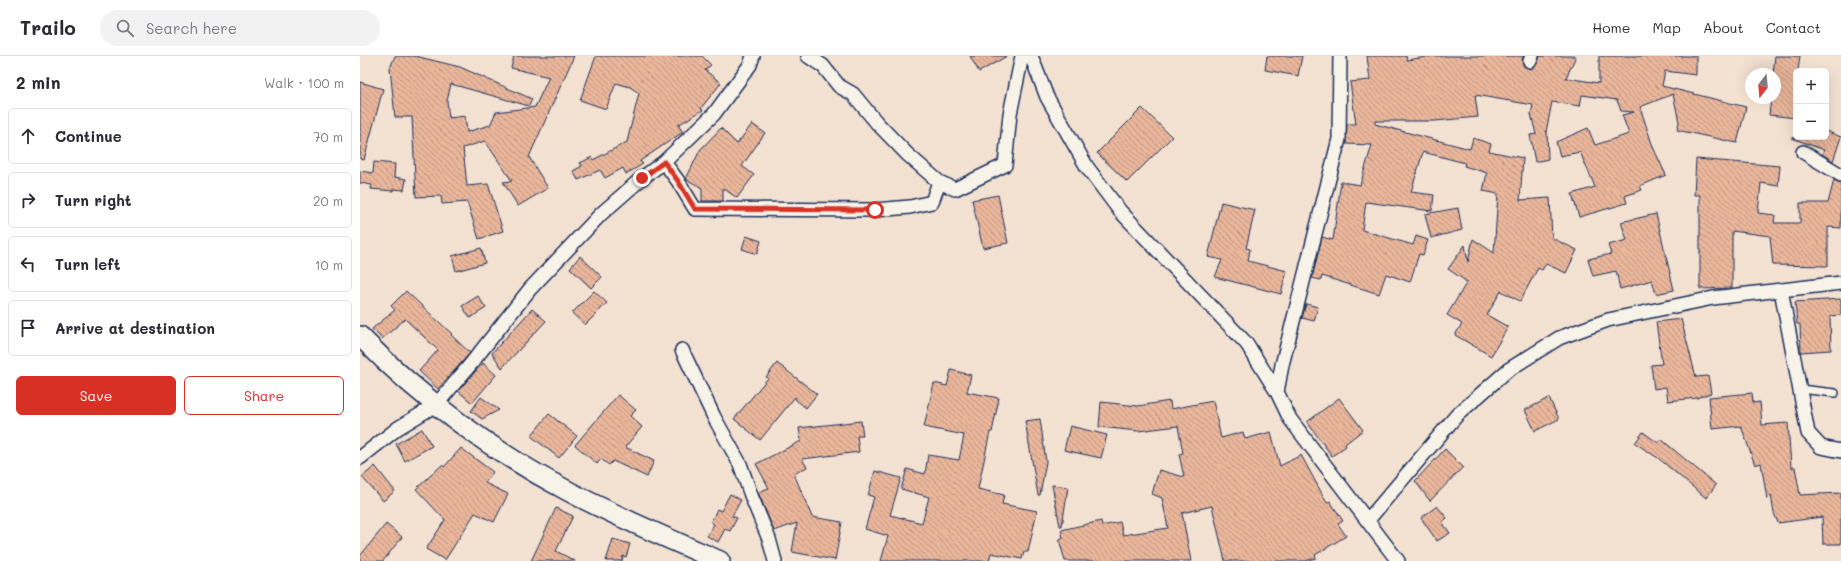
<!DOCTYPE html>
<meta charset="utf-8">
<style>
:root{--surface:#fff;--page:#f2f2f3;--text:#2b2b33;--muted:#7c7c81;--line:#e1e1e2;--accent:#d93025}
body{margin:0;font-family:Mali,sans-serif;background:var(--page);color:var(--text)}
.controls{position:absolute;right:12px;top:12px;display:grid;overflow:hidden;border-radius:6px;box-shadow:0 4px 16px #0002}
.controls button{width:36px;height:36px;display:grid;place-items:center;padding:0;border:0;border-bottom:1px solid var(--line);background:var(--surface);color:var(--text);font:20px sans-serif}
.compass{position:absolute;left:1385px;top:12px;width:36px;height:36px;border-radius:50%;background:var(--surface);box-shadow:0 4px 16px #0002;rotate:196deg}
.stop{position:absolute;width:12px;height:12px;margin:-9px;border:3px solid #d93025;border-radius:50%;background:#fff}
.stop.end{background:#d93025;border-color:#fff;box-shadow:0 1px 4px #0008}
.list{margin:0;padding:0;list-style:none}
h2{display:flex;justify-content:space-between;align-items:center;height:52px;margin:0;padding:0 16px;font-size:17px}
h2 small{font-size:13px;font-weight:400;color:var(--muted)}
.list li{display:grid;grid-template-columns:26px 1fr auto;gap:12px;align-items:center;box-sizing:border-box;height:56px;margin:0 8px 8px;padding:0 8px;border:1px solid var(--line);border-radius:6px}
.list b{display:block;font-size:15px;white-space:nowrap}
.list em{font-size:13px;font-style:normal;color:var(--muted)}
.actions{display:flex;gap:8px;padding:12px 16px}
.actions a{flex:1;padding:9px 0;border:1px solid var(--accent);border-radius:6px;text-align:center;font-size:14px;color:var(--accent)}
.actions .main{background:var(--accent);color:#fff}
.icon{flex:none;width:22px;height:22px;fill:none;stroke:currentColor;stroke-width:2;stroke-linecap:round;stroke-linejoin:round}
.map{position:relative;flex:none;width:1481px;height:505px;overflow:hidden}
header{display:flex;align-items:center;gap:24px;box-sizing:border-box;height:56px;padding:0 20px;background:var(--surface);border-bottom:1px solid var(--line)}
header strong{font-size:19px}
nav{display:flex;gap:22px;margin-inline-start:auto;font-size:14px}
.search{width:280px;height:36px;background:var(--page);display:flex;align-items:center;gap:10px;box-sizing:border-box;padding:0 14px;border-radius:22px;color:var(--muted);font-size:15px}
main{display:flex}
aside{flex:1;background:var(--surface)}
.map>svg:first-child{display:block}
</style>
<header>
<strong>Trailo</strong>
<div class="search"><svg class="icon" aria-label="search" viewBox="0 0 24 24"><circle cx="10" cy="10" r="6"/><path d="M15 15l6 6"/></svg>Search here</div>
<nav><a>Home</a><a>Map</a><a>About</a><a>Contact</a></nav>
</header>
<main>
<aside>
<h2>2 min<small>Walk · 100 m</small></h2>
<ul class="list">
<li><svg class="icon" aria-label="ahead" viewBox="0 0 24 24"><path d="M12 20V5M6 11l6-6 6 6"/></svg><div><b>Continue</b></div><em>70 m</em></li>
<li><svg class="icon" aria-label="right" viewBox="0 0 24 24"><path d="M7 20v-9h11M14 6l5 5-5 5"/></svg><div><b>Turn right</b></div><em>20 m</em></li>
<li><svg class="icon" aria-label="left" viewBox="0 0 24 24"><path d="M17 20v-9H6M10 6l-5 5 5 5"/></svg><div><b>Turn left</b></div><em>10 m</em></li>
<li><svg class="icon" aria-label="arrive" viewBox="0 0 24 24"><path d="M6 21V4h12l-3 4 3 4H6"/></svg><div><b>Arrive at destination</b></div></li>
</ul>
<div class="actions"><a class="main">Save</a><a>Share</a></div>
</aside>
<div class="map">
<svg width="1481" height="505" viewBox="0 0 1481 505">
<defs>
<pattern id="building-back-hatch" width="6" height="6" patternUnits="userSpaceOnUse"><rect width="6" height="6" fill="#eab79b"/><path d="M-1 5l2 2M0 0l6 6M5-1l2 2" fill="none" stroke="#bd9582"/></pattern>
</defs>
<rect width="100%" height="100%" fill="#f3e1d1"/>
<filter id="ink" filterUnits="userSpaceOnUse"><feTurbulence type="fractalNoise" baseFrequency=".025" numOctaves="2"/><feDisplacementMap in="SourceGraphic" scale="8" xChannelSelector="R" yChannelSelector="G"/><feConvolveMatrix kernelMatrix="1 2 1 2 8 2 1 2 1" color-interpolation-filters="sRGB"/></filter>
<g filter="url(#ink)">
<!-- building -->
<path fill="url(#building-back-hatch)" stroke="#1b2f5e" d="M 35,0 L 55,0 L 100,11 L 172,43 L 169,50 L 91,28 L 87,45 L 89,62 L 105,60 L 107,76 L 130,69 L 136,56 L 175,51 L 189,21 L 151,12 L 154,0 L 214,0 L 169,101 L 188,132 L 158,150 L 143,126 L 152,125 L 125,85 L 103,92 L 107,130 L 128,128 L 143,175 L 119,183 L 107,146 L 82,148 L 81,140 L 56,141 L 52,61 L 35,61 L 30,12 Z
M 236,0 L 342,0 L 351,9 L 345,14 L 361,27 L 341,52 L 343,54 L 318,69 L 323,76 L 280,105 L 283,108 L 266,118 L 263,112 L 245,122 L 240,114 L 218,124 L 213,115 L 222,110 L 220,107 L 232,101 L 233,104 L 267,86 L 279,37 L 270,31 L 256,27 L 246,53 L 220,44 Z
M 610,0 L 647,0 L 619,16 Z
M 907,0 L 942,0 L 938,20 L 905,14 Z
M 1007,0 L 1046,0 L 1047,4 L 1072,0 L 1163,0 L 1162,6 L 1164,10 L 1171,13 L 1177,8 L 1180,0 L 1216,0 L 1206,22 L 1239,27 L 1239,0 L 1336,0 L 1336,19 L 1305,15 L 1302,30 L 1386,51 L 1377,87 L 1317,74 L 1319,66 L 1313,38 L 1280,51 L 1293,91 L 1306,119 L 1280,130 L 1282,134 L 1265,140 L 1267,147 L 1219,161 L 1212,138 L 1235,131 L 1220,96 L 1200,100 L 1196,86 L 1228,72 L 1235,89 L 1269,78 L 1262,59 L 1274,56 L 1261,55 L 1257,44 L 1222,39 L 1220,50 L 1192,46 L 1186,76 L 1187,75 L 1188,103 L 1175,106 L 1170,79 L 1176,78 L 1171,58 L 1173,49 L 1115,39 L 1118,61 L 1075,65 L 1015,65 L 1015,68 L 1110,93 L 1113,82 L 1131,88 L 1129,95 L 1163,102 L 1160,144 L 1190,142 L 1192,182 L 1217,194 L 1206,217 L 1186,208 L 1182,214 L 1178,212 L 1160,245 L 1141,235 L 1127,259 L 1148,271 L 1131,300 L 1095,279 L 1102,268 L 1087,259 L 1107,226 L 1088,213 L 1105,189 L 1108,206 L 1113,183 L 1134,197 L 1138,138 L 1123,135 L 1127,117 L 1104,110 L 1105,107 L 1063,96 L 1051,136 L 1074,139 L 1072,155 L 1006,146 L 1002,174 L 1053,189 L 1056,180 L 1068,184 L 1063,199 L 1059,198 L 1050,226 L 1026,218 L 1019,238 L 962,220 L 961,224 L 952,222 L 962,181 L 973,184 L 981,126 L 1000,129 L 1012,89 L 986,88 L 987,68 L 996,68 L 990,26 L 1010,24 Z
M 1415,0 L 1440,0 L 1438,15 L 1436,15 L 1436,62 L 1409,59 L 1411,42 L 1415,42 L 1415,18 L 1413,18 Z
M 0,26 L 23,33 L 4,104 L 0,103 Z
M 782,52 L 812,81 L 767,126 L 737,97 Z
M 392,68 L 405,77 L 382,110 L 394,119 L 377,142 L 363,132 L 363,145 L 342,145 L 342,132 L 326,123 L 340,94 L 361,72 L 377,88 Z
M 1466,75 L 1481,81 L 1473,105 L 1462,98 L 1464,94 L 1432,82 L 1466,81 Z
M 1336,103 L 1420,110 L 1418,130 L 1401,127 L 1398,157 L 1415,159 L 1414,167 L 1440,167 L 1440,147 L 1468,147 L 1474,124 L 1481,127 L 1481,172 L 1468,171 L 1468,210 L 1413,209 L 1410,180 L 1372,175 L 1372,232 L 1340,233 L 1340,139 L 1334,139 Z
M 14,106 L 35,108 L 34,121 L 46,123 L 44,134 L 33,133 L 33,135 L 11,133 L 12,129 L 0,127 L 0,115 L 13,117 Z
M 638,139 L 648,187 L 623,192 L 612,144 Z
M 861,146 L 895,154 L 886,192 L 890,193 L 888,205 L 927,215 L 921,238 L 855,221 L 862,204 L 848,201 Z
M 1098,152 L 1102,174 L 1071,182 L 1065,158 Z
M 1296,158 L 1314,234 L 1296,238 L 1292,224 L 1260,233 L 1256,215 L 1233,220 L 1228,203 L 1251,198 L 1248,189 L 1267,184 L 1261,166 Z
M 386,180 L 401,185 L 397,198 L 382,193 Z
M 121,192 L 125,207 L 96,215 L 92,200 Z
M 220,200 L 242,221 L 231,232 L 210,212 Z
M 46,235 L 92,278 L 91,279 L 110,297 L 78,333 L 59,315 L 78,294 L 45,263 L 22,283 L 12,273 L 35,254 L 31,250 Z
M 234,235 L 247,247 L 225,269 L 212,257 Z
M 118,240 L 126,252 L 110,262 L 102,250 Z
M 1481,243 L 1481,259 L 1470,260 L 1471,294 L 1441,296 L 1440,268 L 1437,268 L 1435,246 Z
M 946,248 L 958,251 L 954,265 L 942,262 Z
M 172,253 L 186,265 L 142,312 L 132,297 Z
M 1321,263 L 1336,321 L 1348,320 L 1351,337 L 1337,342 L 1308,345 L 1306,331 L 1294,333 L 1291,309 L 1302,308 L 1296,266 Z
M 123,307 L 136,319 L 112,347 L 98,335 Z
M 417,307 L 457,338 L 446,352 L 436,344 L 435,341 L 400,384 L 374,363 L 408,322 L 406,321 Z
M 591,314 L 611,319 L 607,336 L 639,342 L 632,376 L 630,376 L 618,433 L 644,439 L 642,448 L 677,455 L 668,496 L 664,496 L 662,503 L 631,497 L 629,505 L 521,505 L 528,480 L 505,473 L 514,441 L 508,439 L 515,415 L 541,422 L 530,459 L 562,467 L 569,441 L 541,433 L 547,413 L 565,418 L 568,399 L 599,404 L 604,379 L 564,371 L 574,327 L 587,330 Z
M 1392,337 L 1393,347 L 1400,346 L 1402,369 L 1428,367 L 1431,411 L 1435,411 L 1440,439 L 1481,437 L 1481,488 L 1463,488 L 1462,461 L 1418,467 L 1414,457 L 1411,439 L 1407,443 L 1401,407 L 1395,409 L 1381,370 L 1352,373 L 1349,341 Z
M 258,339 L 276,354 L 270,360 L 282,371 L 265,391 L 294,405 L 287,421 L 253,405 L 249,409 L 241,403 L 237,408 L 215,389 Z
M 121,341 L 139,354 L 122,363 L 111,355 Z
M 979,342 L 1003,374 L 985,388 L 986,390 L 972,400 L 947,366 Z
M 1189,342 L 1199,363 L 1175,375 L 1165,354 Z
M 810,345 L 811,353 L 853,345 L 861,382 L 883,376 L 885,383 L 911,376 L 920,410 L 941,399 L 967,447 L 970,445 L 983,465 L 978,468 L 986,480 L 955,499 L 956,502 L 945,505 L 865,505 L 852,450 L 822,457 L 831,505 L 705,505 L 699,483 L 703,482 L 701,474 L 741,465 L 742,470 L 760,466 L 763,479 L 808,472 L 802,442 L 792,438 L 799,414 L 824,421 L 819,398 L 823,397 L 818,370 L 778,375 L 739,371 L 741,346 L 778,350 Z
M 189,358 L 217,380 L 199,402 L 171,380 Z
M 680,363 L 686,406 L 680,439 L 678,439 L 665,365 Z
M 501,365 L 503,380 L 497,380 L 499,396 L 442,403 L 447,411 L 434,418 L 452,461 L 482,466 L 475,504 L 432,496 L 437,467 L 414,475 L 398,436 L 409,432 L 396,408 L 441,385 L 439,372 Z
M 710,370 L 747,379 L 741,402 L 704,394 Z
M 62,373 L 72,390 L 45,405 L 36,388 Z
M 1283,376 L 1298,387 L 1301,383 L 1356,429 L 1346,442 L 1298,402 L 1275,387 Z
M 101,392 L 133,416 L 125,427 L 148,438 L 134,466 L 115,457 L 85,504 L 66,493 L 85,464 L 56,433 L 82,409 L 84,411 Z
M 1085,393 L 1103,411 L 1070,445 L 1055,425 Z
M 15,410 L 35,435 L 23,445 L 2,421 Z
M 692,429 L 708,431 L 702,470 L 700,470 Z
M 370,438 L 381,444 L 372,460 L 377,462 L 370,475 L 365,473 L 358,486 L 347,480 L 354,468 L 351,466 L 357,453 L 361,455 Z
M 1077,450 L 1087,462 L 1082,466 L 1090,477 L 1077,485 L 1061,462 Z
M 196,452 L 213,460 L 196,495 L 215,505 L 171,505 Z
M 26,468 L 42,481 L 23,505 L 0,505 L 0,500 Z
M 253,483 L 270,488 L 266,501 L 263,500 L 262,505 L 246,505 Z"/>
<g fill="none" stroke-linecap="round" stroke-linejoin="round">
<defs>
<path id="service" d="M 1440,333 L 1475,337"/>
<path id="minor" d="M 671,0 L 687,41 L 727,111 L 760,155 L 887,288 L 917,336
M 980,0 L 979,83 L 922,309 L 917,336 L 930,363 L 1038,505
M 1170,5 L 1172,0
M 1443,96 L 1481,119
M 304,106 L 318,125 L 335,153 L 515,154 L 550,151 L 572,146 L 579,126 L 547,98 L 517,67 L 493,38 L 479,30 L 463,10 L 448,0
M 579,126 L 595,133 L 645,109 L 650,58 L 662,0
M 1421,234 L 1448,377 L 1461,391 L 1481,395
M 322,294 L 354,361 L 380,408 L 392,442 L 409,483 L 415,505
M 0,402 L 38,372 L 76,349 L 110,309 L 170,233 L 241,158 L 282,122 L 304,106 L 354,58 L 390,9 L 393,0
M 1008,464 L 1097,359 L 1148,314 L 1199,282 L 1248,264 L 1353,242 L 1481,227"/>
<path id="secondary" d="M 0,280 C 59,341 133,396 208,435 C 257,461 309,483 360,505"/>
</defs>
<!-- service casing -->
<use href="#service" stroke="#1b2f5e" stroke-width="10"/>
<!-- minor casing -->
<use href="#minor" stroke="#1b2f5e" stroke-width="16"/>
<!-- secondary casing -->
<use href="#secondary" stroke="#1b2f5e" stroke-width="22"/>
<!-- service -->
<use href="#service" stroke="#f7f3e8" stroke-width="7"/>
<!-- minor -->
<use href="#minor" stroke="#f7f3e8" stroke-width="13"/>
<!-- secondary -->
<use href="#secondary" stroke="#f7f3e8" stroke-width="19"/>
</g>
</g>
<g fill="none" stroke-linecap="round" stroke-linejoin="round" filter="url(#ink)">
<!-- route -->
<path stroke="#d93025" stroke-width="5" d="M 282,122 L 304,106 L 318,125 L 335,153 L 515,154"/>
</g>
</svg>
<div class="controls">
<button>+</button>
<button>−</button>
</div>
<svg class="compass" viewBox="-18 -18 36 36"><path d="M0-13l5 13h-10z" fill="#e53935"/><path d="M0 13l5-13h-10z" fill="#7c7c81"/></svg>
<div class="stop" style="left:515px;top:154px"></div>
<div class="stop end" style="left:282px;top:122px"></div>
</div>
</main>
